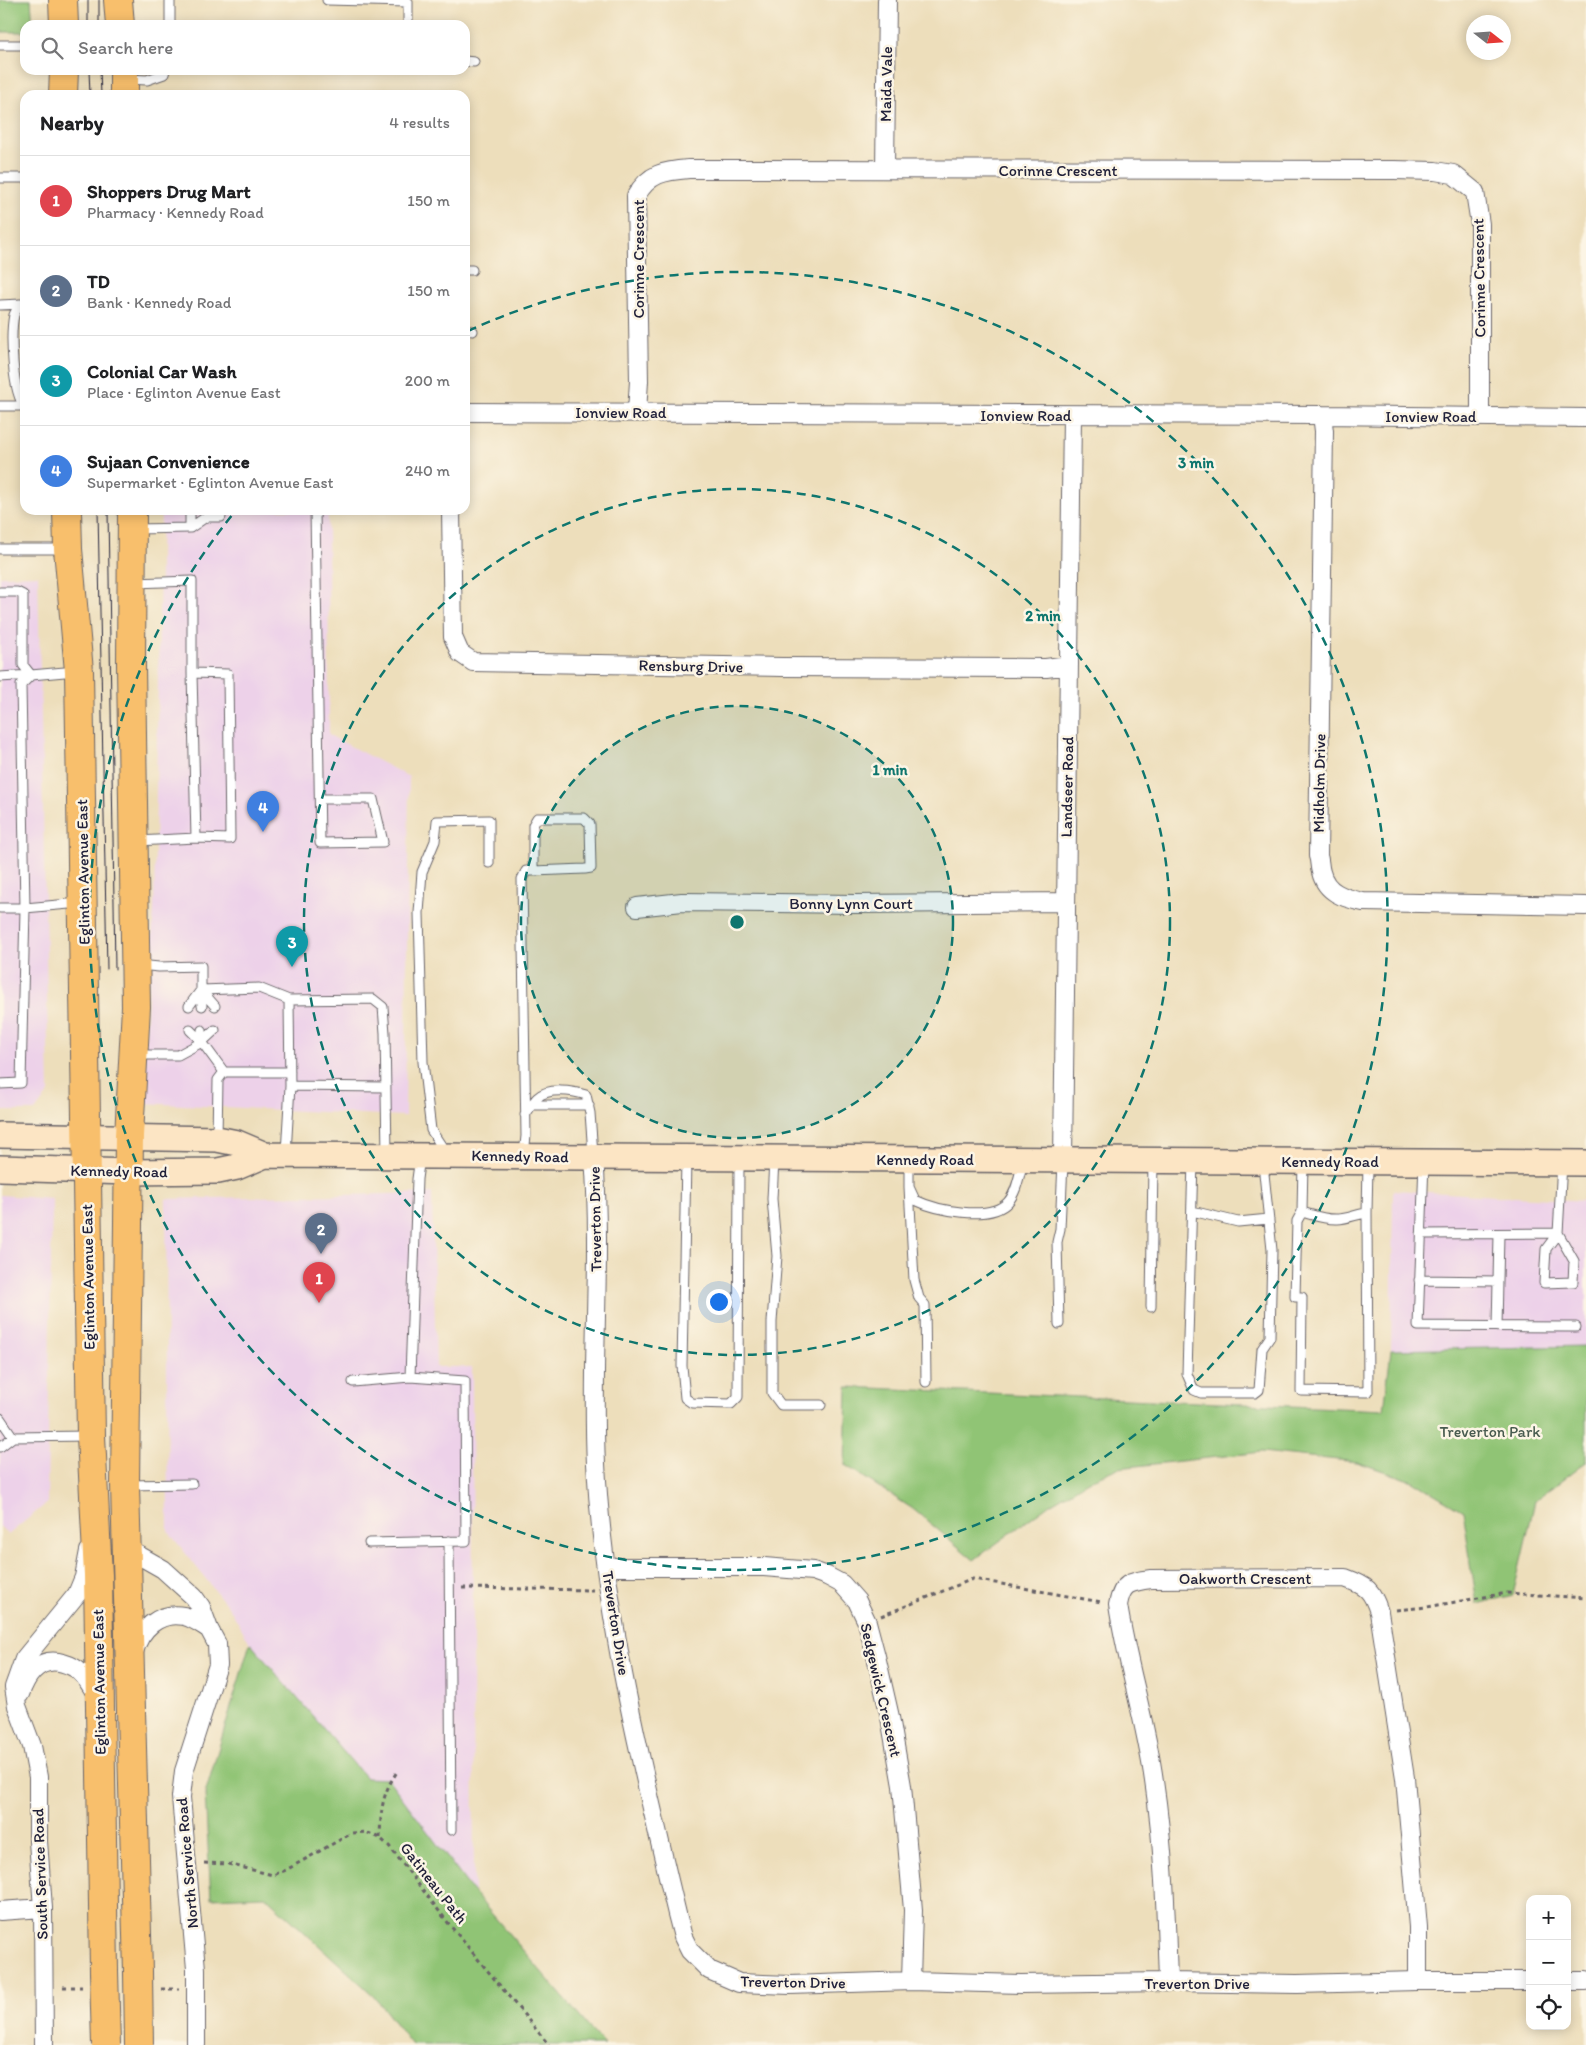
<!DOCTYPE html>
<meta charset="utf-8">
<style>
:root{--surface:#fff;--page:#f2f2f2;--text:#202124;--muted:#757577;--line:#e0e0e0;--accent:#ea580c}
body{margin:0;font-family:Itim,sans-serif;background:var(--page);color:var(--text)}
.controls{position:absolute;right:15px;bottom:15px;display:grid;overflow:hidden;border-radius:10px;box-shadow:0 2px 12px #0003}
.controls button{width:45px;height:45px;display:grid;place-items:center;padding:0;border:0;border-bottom:1px solid var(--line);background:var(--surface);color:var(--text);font:25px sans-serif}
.compass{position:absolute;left:1466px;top:15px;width:45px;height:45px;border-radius:50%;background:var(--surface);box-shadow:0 2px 12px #0003;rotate:107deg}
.you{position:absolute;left:718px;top:1301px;width:18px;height:18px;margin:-12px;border:4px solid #fff;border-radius:50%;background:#1a73e8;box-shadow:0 0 0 8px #1a73e833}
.badge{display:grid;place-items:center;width:32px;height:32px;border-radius:50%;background:var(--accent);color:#fff;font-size:16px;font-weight:700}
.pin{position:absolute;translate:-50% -41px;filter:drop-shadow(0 1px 2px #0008)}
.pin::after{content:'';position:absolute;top:26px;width:18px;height:15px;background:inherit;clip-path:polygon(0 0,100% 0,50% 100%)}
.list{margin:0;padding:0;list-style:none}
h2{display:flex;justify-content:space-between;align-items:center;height:65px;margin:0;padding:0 20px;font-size:21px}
h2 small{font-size:16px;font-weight:400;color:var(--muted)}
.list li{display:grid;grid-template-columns:32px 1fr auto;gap:15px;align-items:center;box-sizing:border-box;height:90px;padding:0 20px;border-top:1px solid var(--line)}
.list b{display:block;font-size:19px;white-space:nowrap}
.list p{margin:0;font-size:16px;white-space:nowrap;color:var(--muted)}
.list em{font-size:16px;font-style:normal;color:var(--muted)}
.icon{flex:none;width:28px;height:28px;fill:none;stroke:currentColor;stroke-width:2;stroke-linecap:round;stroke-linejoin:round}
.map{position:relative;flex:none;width:1586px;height:2045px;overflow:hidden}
.search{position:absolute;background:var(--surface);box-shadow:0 2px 12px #0003;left:20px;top:20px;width:450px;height:55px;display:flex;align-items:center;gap:12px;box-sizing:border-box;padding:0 18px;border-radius:15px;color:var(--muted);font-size:19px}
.panel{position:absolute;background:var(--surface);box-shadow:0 2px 12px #0003;left:20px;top:90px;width:450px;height:425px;border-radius:15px}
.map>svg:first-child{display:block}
</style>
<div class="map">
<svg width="1586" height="2045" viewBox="0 0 1586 2045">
<rect width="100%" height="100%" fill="#fcf5e5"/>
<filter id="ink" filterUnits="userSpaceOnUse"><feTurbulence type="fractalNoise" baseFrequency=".02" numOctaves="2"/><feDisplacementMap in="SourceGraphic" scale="10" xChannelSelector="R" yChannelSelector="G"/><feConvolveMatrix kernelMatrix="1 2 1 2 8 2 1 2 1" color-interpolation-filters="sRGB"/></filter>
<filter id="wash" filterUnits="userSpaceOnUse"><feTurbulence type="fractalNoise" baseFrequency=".0096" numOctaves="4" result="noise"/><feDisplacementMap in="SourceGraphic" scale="20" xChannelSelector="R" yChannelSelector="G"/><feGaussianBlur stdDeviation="1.12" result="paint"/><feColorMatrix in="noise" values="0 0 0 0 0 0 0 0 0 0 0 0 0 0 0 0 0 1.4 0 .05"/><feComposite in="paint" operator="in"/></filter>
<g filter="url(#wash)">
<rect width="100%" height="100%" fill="#eddebb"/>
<!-- built -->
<path fill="#edd1e9" d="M 161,510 L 328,510 L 329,735 L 409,777 L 405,1116 L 141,1103 L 154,909 Z
M 38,575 L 49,1092 L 35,1111 L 0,1111 L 0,576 Z
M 1393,1190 L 1586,1201 L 1586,1346 L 1391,1350 Z
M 432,1193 L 436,1367 L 472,1367 L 474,1893 L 388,1779 L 366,1778 L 250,1643 L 232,1612 L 168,1531 L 166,1199 Z
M 0,1195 L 52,1199 L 47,1503 L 8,1535 L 0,1526 Z"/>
<!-- green -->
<path fill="#90c475" stroke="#597358" d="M 0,0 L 31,0 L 33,25 L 25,25 L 25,32 L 0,32 Z
M 1586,1346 L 1586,1462 L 1535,1501 L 1513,1595 L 1477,1604 L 1463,1511 L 1413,1481 L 1357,1462 L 1262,1452 L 1118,1468 L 1088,1481 L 1050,1504 L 974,1560 L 913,1509 L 845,1465 L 847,1387 L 1384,1410 L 1391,1350 Z
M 250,1643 L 366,1778 L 388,1779 L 474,1893 L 604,2045 L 412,2045 L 374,1996 L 265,1896 L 211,1898 L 205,1794 Z"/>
</g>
<g filter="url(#ink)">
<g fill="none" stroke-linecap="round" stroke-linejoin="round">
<defs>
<path id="service" d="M 327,0 L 408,2 L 408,25
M 170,25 L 170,0
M 0,45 L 25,45
M 465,61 L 474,62
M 127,79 L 147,80 L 164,74 L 165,70
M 0,178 L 25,178
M 465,270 L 472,270
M 25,304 L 19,304 C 18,308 15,312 14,315 C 10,334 12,393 25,407
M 0,305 L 21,304
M 465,330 L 473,331
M 0,406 L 24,406
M 190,510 L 190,528
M 315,510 C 317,621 318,732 320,843 L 383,842 L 373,799 L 320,799
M 135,529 L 190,528 L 206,517 L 221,517 L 221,510
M 0,549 L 65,549
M 134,583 L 192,581 L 192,673 L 196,838
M 0,592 L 17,592 L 23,595 L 23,665 L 31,675
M 0,677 L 31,675
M 137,841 L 196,838 L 230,839 L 228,674 L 192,673
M 0,908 L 25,908 L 21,685 L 31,675 L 76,671
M 139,965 L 159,967 L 201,966 L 201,990 L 259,988 L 289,1000
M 201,990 L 202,1006
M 189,1006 L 201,990 L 215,1006
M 190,1030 L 202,1042 L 215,1030
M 202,1030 L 202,1042 L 224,1072
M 135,1055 L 178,1055 L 202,1042
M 224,1072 L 290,1072
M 0,1084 L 21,1083 L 25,908 L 80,903
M 290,1086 L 386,1087
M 532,1105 L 589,1105
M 525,1115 C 529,1110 532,1103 537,1098 C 548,1087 573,1091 586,1095 L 590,1113 L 593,1154
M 217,1137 L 218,1080 L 224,1072
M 286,1153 L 290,1086 L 289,1000 L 373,999 L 383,1007 L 385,1033 L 387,1154
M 446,1153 L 431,1130 L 423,1062 L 419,913 L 422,872 L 435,841 L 437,821 L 489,820 L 489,863
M 524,1154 L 526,1136 L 522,879 L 526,871 L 533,871 L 585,869 L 591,868 L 590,824 L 584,818 L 537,818 L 533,825 L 533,871
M 909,1159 L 909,1187 L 915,1200 C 936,1210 990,1222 1008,1202 C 1017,1192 1019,1175 1023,1162
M 686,1160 L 682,1366 L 685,1398 L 692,1403 L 731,1404 L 738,1397 L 739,1161
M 774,1160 L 772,1199 L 777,1256 L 772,1322 L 772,1393 L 781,1405 L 821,1405
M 1193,1161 L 1187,1374 L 1194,1390 L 1201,1393 L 1255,1393 L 1259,1390 L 1262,1349 L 1270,1337 L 1272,1250 L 1263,1164
M 1303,1162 L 1302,1212 C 1313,1215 1326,1220 1338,1219 C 1347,1219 1357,1214 1367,1213 L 1368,1164
M 1424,1162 L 1418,1326 L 1576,1327
M 909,1187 L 914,1280 L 919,1298 L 925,1305 L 926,1382
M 1192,1211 L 1238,1222 L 1269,1219
M 1302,1212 L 1297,1221 L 1295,1297 L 1302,1297 L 1301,1391 L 1368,1392 L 1367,1213
M 1421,1234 L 1558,1233 L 1574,1261 L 1573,1282 L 1544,1283 L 1546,1249 L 1558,1233 L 1562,1163
M 1419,1280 L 1498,1281 L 1497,1327
M 1498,1281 L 1499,1234
M 1151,1307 L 1153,1161
M 1059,1324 L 1057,1242 L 1060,1229 L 1063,1162
M 353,1382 L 410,1377
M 0,1418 L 13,1437 L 0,1447
M 13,1437 L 88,1436
M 127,1485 L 192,1484
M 449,1541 L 451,1830
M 369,1543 L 466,1541 L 465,1381 L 410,1377 L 417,1179 L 420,1157"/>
<path id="minor" d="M 885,169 L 887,0
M 465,412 L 1322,415 L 1586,418
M 637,412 L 639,381 L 636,196 C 649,173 664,171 689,169 L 1394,170 L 1435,171 L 1453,174 L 1475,192 L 1480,224 L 1480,416
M 1322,415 L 1324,431 L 1318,856 C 1320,861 1319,866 1321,872 C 1326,893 1344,898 1363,902 L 1586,906
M 451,510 L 453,637 L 460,653 L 473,662 L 782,667 L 1046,668 L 1069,665
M 637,907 L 682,902 L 854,904 L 1066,902
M 594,1157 C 602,1259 591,1362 596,1464 C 604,1616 642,1767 677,1914 L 683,1937 L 690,1951 L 709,1970 L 739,1983 L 790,1985 L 911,1981 L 1021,1984 L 1168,1982 L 1297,1984 L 1418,1981 L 1530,1981
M 1063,1159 L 1072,415
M 126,1548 L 163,1569 L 194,1597 L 201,1607 L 209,1629 L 217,1644 L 218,1665 L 184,1771 L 181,1797 L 196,1969 L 196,2045
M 606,1567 L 764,1567 L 813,1571 L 827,1576 L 842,1584 L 857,1601 L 867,1622 L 876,1656 L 890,1717 L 902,1786 L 913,1910 L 911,1981
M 134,1652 C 140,1630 158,1611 184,1616 C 193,1618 201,1624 209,1629
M 20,1694 C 27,1674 40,1656 63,1663 C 70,1665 75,1667 80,1672 C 88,1679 93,1689 98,1698
M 0,1911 L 43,1908
M 1567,1981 L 1586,1981
M 1168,1982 C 1166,1915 1164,1847 1154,1781 C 1146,1722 1127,1664 1118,1605 C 1122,1583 1129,1582 1151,1579 L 1345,1578 C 1367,1586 1372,1590 1379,1612 L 1405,1778 L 1418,1927 L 1418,1981
M 44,2045 L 43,1908 L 38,1841 L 38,1777 L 32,1746 L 17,1706 L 14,1687 L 24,1659 L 77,1594 L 84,1577 L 89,1551"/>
<path id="secondary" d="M 0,1135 L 217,1139 L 237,1143 L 265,1155 L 1586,1163
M 0,1168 L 129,1172 L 218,1171 L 237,1167 L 265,1155"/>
<path id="primary" d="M 63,0 L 64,25
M 118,0 L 120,25
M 124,70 L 124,95
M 63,95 L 64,70
M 67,510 L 68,549 L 79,671 L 91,1436 L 98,1575 L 104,1971
M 132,510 L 131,665 L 136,1007 L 129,1136 L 125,1485 L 138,1972"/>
</defs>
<!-- service casing -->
<use href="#service" stroke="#696468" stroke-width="11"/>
<!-- minor casing -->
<use href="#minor" stroke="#696468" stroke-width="20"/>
<!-- secondary casing -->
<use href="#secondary" stroke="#696468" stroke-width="28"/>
<!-- primary casing -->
<use href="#primary" stroke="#696468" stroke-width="30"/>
<!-- path -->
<path stroke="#696468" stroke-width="3" stroke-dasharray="4 4" stroke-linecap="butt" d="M 462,1588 L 593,1590
M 1396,1610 L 1427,1607 L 1507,1593 L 1586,1598
M 881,1616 L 973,1579 L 1101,1602
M 380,1838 C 381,1812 381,1795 397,1772
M 204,1863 L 228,1864 L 273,1875 L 286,1870 L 352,1833 L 366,1832 L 380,1838 L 389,1846 L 449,1924 L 549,2045
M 63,1987 L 82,1987
M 161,1989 L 179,1989"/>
<!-- service -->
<use href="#service" stroke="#fff" stroke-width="9"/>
<!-- minor -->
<use href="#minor" stroke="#fff" stroke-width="18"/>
<!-- secondary -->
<use href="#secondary" stroke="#fce5c4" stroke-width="25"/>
<!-- primary -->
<use href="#primary" stroke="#f8bf6c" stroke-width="28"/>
<!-- tram -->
<path stroke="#22223b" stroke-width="1" d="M 88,0 L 88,25
M 99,0 L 99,25
M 89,70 L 90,95
M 100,70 L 101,95
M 98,510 L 107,969
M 108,510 L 115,969"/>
<defs>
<path id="primary-bridge" d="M 104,1971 L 106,2045
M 138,1972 L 139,2045"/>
</defs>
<!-- primary-bridge casing -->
<use href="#primary-bridge" stroke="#696468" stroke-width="30" stroke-linecap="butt"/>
<!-- primary-bridge -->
<use href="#primary-bridge" stroke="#f8bf6c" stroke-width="28"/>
</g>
</g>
<!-- distance rings -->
<circle cx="737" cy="922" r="216" fill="#0f766e" fill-opacity=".12"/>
<g fill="none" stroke="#0f766e" stroke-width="2.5" stroke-dasharray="9 6">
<circle cx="737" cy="922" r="216"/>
<circle cx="737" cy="922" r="433"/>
<path d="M468 331A649 649 0 1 1 233 514"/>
</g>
<g text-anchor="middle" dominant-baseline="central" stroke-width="5" stroke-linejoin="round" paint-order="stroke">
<!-- street labels -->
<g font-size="16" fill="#22223b" stroke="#fcf5e5">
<text transform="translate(886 84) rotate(-89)">Maida Vale</text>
<text x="1058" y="170">Corinne Crescent</text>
<text transform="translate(638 259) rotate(-90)">Corinne Crescent</text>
<text transform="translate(1479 278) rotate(-91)">Corinne Crescent</text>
<text x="621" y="412">Ionview Road</text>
<text x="1026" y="415">Ionview Road</text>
<text x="1431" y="416">Ionview Road</text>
<text transform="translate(691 666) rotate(1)">Rensburg Drive</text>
<text transform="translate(1319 783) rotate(-89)">Midholm Drive</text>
<text transform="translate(1067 787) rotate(-89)">Landseer Road</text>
<text transform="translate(83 872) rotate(-91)">Eglinton Avenue East</text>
<text x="851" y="903">Bonny Lynn Court</text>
<text transform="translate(520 1156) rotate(1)">Kennedy Road</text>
<text x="925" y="1159">Kennedy Road</text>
<text x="1330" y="1161">Kennedy Road</text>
<text transform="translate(119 1171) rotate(1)">Kennedy Road</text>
<text transform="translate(595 1219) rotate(-91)">Treverton Drive</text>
<text transform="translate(88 1277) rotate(-91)">Eglinton Avenue East</text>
<text x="1245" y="1578">Oakworth Crescent</text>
<text transform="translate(616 1623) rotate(81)">Treverton Drive</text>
<text transform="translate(99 1682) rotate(-91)">Eglinton Avenue East</text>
<text transform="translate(881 1690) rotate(77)">Sedgewick Crescent</text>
<text transform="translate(187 1863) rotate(-95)">North Service Road</text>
<text transform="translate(40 1874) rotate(-92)">South Service Road</text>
<text transform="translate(434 1883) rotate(52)">Gatineau Path</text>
<text transform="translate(793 1982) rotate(1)">Treverton Drive</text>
<text x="1197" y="1983">Treverton Drive</text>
</g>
<!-- park labels -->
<g font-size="16" fill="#485b4f" stroke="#fcf5e5">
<text x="1490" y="1431">Treverton Park</text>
</g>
</g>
<circle cx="737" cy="922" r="8" fill="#0f766e" stroke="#fcf5e5" stroke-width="2.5"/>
<g font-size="15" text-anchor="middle" font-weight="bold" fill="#0f766e" stroke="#fcf5e5" stroke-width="5" stroke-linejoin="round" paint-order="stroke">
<text x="1196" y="468">3 min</text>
<text x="1043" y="621">2 min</text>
<text x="890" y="775">1 min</text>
</g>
</svg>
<div class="controls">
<button>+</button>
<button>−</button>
<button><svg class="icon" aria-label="locate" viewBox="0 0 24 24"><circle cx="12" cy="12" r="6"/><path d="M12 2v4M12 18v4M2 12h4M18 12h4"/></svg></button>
</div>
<svg class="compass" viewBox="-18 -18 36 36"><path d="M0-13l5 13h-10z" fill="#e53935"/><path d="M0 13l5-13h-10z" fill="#757577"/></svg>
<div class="you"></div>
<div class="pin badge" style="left:319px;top:1303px;background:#e0444e">1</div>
<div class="pin badge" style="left:321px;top:1254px;background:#5c6f8a">2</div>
<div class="pin badge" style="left:292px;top:967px;background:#0f9aa8">3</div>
<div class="pin badge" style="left:263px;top:832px;background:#3f7fe0">4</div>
<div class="search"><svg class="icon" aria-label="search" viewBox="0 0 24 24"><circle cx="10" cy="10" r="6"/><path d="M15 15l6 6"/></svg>Search here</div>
<section class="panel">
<h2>Nearby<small>4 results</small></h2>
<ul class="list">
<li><span class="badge" style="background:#e0444e">1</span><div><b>Shoppers Drug Mart</b><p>Pharmacy · Kennedy Road</p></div><em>150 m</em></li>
<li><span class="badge" style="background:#5c6f8a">2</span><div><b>TD</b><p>Bank · Kennedy Road</p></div><em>150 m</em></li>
<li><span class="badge" style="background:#0f9aa8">3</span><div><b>Colonial Car Wash</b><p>Place · Eglinton Avenue East</p></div><em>200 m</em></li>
<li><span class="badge" style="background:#3f7fe0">4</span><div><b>Sujaan Convenience</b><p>Supermarket · Eglinton Avenue East</p></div><em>240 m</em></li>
</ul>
</section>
</div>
